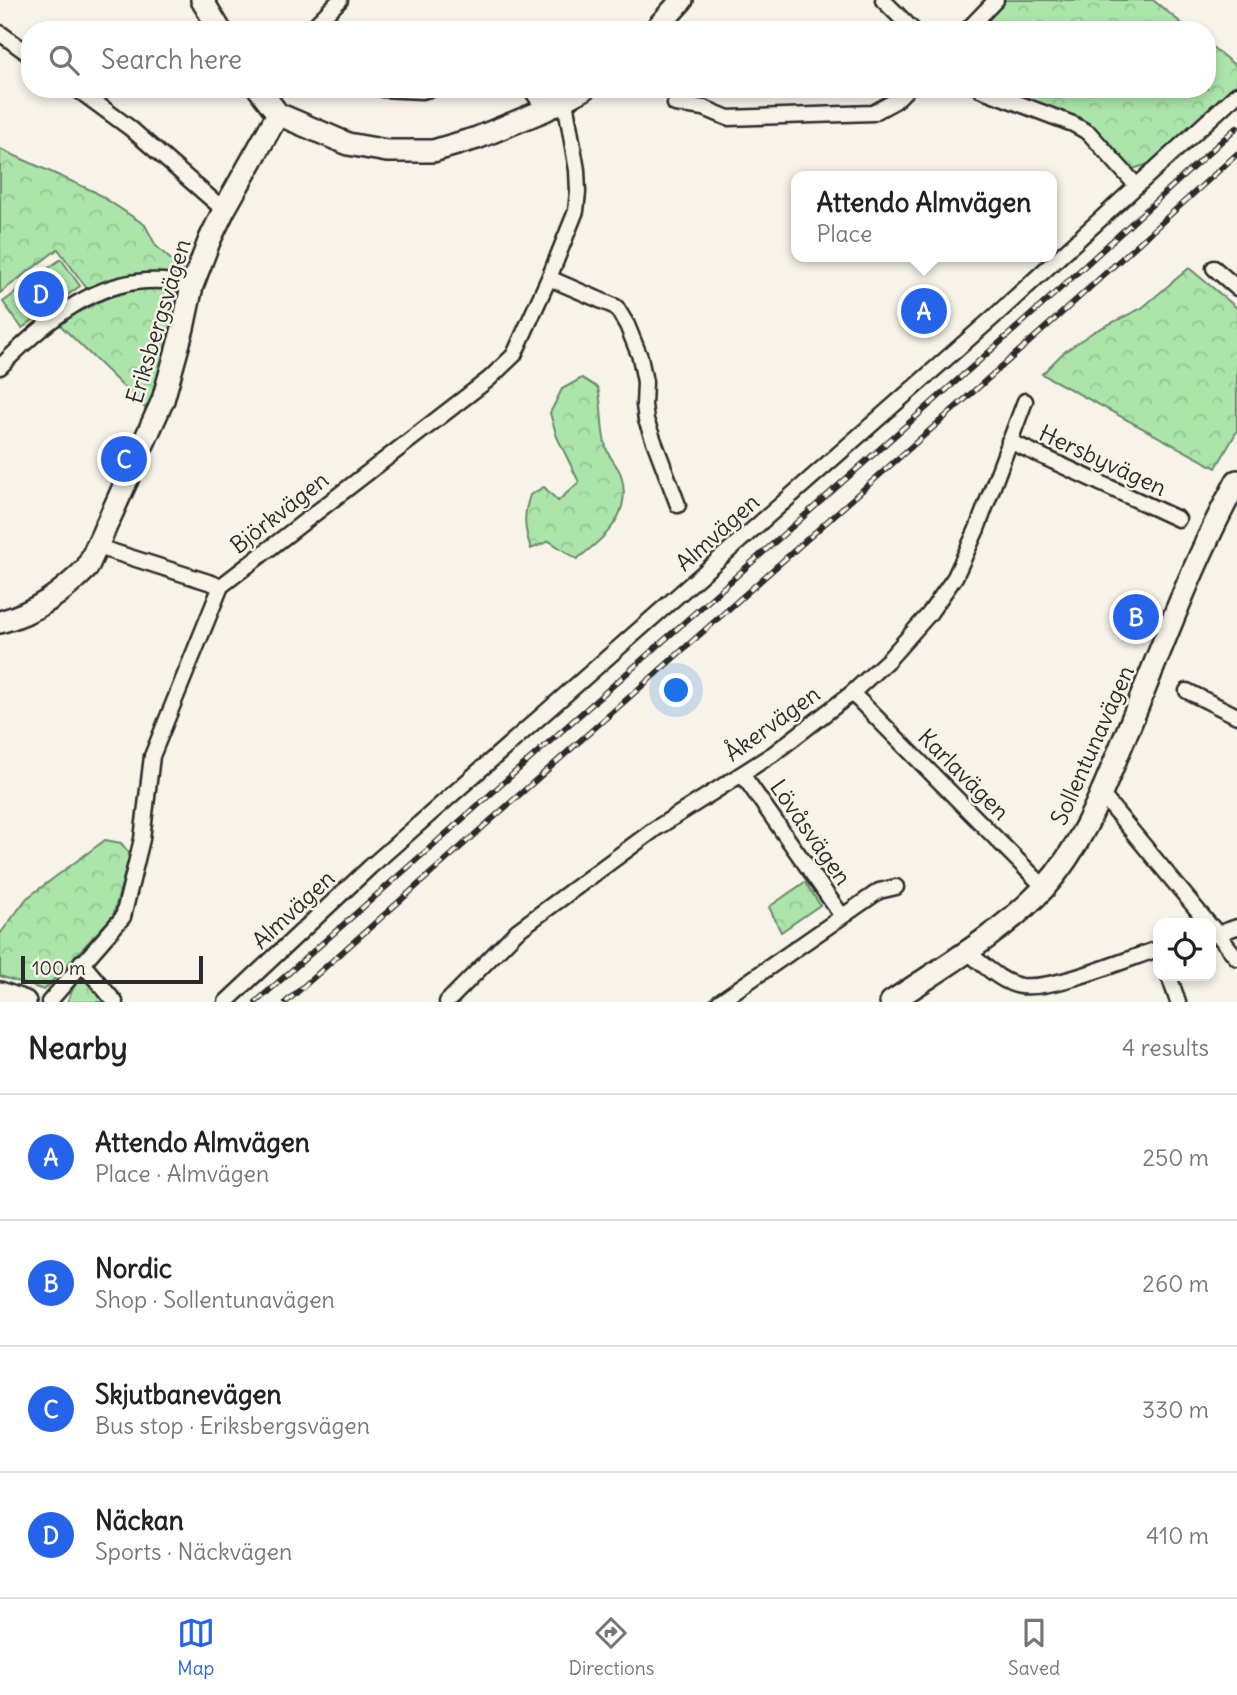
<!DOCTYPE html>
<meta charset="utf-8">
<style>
:root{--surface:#fff;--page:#f6f6f6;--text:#222;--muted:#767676;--line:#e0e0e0;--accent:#2563eb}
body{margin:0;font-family:Delius,sans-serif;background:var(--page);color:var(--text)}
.controls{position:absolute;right:21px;bottom:21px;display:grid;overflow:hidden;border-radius:14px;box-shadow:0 4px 10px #0003}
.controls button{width:63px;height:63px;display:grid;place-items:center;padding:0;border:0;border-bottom:2px solid var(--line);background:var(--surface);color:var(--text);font:35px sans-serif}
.scale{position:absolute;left:21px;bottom:18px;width:182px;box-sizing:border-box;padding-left:7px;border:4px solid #2b2b2b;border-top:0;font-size:19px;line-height:24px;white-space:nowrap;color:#2b2b2b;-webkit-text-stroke:5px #f7f3e8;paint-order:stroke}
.you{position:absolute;left:677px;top:691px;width:24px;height:24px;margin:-18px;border:5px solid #fff;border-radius:50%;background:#1a73e8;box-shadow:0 0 0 10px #1a73e833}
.badge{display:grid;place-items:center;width:46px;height:46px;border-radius:50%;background:var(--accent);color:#fff;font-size:23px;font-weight:700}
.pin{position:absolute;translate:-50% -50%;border:4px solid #fff;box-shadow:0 2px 7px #0006}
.popup{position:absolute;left:791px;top:171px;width:266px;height:91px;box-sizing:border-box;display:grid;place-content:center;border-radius:14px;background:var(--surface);filter:drop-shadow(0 2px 5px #0005);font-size:23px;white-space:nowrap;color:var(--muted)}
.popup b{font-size:26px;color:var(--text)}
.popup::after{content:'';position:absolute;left:50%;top:100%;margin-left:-14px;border:14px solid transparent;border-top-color:var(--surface)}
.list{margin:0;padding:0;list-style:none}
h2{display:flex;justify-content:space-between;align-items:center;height:91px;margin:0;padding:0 28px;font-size:30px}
h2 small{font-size:23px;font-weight:400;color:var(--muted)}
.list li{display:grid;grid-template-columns:46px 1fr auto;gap:21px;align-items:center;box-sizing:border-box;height:126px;padding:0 28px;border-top:2px solid var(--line)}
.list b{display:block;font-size:26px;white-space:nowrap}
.list p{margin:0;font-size:23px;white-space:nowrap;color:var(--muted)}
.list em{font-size:23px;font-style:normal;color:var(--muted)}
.icon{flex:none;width:38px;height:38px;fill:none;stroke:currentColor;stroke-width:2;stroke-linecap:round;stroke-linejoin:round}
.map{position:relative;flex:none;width:1237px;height:1002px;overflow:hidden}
.search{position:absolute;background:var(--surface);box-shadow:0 4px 10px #0003;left:21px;right:21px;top:21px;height:77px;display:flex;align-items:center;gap:18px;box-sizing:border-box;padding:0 24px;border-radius:28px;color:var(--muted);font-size:26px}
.sheet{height:595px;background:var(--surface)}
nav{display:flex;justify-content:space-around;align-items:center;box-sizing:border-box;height:98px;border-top:2px solid var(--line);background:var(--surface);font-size:19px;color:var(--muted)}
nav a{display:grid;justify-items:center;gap:4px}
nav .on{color:var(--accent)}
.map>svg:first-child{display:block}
</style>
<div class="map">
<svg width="1237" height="1002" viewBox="0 0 1237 1002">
<defs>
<pattern id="grass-tufts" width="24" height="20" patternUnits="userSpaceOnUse" patternTransform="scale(1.75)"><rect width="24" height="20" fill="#abe5aa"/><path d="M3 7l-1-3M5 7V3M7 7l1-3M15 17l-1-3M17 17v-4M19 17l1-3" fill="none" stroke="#93c592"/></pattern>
<pattern id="forest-crowns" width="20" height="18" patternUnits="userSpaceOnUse" patternTransform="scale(1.75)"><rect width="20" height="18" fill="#abe5aa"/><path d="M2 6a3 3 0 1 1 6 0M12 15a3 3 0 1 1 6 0" fill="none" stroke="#93c592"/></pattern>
</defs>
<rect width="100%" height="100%" fill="#f7f3e8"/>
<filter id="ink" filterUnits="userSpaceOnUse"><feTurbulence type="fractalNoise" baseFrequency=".0143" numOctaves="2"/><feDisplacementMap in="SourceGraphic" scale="14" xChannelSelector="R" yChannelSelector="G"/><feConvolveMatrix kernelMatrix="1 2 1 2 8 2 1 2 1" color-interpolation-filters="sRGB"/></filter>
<g filter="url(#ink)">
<!-- grass -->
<path fill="url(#grass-tufts)" stroke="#6b886a" stroke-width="2" d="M 83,980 L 90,984 L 106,1002 L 67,1002 L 76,982 Z"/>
<!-- forest -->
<path fill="url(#forest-crowns)" stroke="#6b886a" stroke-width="2" d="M 1003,0 L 1153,0 L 1190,30 L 973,30 Z
M 1207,43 L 1237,67 L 1237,87 L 1148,164 L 1130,170 L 1095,130 L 998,89 L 1207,89 Z
M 0,149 L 95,192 L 145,225 L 156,246 L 183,271 L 163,386 L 147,410 L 60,325 L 90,293 L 58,249 L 0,293 Z
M 1189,268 L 1237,308 L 1237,431 L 1216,468 L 1042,374 L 1063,353 L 1093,332 L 1142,308 Z
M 582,378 L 598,388 C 603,408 600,427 606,447 C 608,457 618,465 621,475 C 633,514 605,538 577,559 L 549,541 L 531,549 C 524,528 523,516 530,495 L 544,487 L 558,501 L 579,482 L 557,437 L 550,413 L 562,389 Z
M 105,840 L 121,843 L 130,854 L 113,916 L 44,990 L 0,976 L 0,934 L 27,898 Z
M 805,882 L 820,905 L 781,932 L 769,907 Z"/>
<!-- pitch -->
<path fill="#abe5aa" stroke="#6b886a" stroke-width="2" d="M 61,259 L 80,286 L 22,328 L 3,302 Z"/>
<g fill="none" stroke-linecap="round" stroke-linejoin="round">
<defs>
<path id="street" d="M 883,0 L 913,30
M 310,30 L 340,0
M 967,30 L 996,0
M 0,33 L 30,55
M 77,89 L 130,128 L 224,210
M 382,89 L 422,91 L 429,89
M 531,89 L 545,110
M 980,89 L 1073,124 L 1089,133 L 1136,185
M 675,104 L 704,108 L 728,118 L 873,113 L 895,101 L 907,89
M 1214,268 L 1237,288
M 549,278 L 616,307 L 627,325 L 640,357 L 645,382 L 644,405 L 646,420 L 678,505
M 0,367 C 52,314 113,264 192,286
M 1009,441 L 1178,519
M 98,547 L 221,586
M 1187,691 L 1237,716
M 852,693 L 1044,887
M 742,774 L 842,916
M 1102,795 L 1208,923
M 1211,926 L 1237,958
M 1211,936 L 1237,927
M 966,951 C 982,963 1001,983 1021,986 C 1055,990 1124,960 1158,949
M 81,962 L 115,1002
M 1169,976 L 1178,1002
M 49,1002 L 123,917 L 142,839 L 152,756 L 221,586 L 489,379 L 514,355 L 549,278 L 576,211 L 578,192 L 577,170 L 565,101
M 226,1002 L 370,867 L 997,314 L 1237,94
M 447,1002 L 517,931 L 655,829 L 773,754 L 852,693 L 889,659 L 929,614 L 955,577 L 977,529 L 1025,401
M 719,1002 L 879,891 L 896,887"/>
<path id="secondary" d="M 202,0 L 220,30
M 655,30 L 682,0
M 259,89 L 278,114 L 348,144 L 387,151 L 433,151 L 477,138 L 545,110 L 584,89
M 0,622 C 36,612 61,594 87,568 L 163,400 L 183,328 L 192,286 L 210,239 L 224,210 L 278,114
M 0,993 L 25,1002
M 891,1002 C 943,967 1001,934 1044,888 C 1082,846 1101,795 1122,744 C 1159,656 1191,565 1237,481"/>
</defs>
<!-- street casing -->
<use href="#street" stroke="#2b2b2b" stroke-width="19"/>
<!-- secondary casing -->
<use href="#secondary" stroke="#2b2b2b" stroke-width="26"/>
<!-- street -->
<use href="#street" stroke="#f7f3e8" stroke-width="14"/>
<!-- secondary -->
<use href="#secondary" stroke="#f7f3e8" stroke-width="21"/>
<defs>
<path id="rail" d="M 256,1002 L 1042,305 L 1237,127
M 286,1002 L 1054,320 L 1237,154"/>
</defs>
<!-- rail casing -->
<use href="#rail" stroke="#2b2b2b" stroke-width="6"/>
<!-- rail -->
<use href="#rail" stroke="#f7f3e8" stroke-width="3.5" stroke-dasharray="10" stroke-linecap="butt"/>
</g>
</g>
<g text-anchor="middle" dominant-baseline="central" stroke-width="5" stroke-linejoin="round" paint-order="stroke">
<!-- street labels -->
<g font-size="23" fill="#2b2b2b" stroke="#f7f3e8">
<text transform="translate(158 321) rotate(-73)">Eriksbergsvägen</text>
<text transform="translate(1103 460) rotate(25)">Hersbyvägen</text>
<text transform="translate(279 512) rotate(-38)">Björkvägen</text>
<text transform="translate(717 532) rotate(-42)">Almvägen</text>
<text transform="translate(772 723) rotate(-36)">Åkervägen</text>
<text transform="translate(1092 745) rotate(-66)">Sollentunavägen</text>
<text transform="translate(964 774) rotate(45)">Karlavägen</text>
<text transform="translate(811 832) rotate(55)">Lövåsvägen</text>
<text transform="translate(293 909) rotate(-43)">Almvägen</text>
</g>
</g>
</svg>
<div class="controls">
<button><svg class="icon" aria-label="locate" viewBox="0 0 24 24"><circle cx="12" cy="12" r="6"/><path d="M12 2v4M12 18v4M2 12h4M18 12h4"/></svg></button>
</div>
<div class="scale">100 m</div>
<div class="you"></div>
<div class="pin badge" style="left:924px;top:311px">A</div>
<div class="popup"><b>Attendo Almvägen</b>Place</div>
<div class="pin badge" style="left:1136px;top:617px">B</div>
<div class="pin badge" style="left:124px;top:459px">C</div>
<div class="pin badge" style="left:41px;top:294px">D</div>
<div class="search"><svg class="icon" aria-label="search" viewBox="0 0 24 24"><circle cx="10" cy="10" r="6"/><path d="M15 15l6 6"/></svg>Search here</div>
</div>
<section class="sheet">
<h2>Nearby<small>4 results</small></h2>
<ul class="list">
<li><span class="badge">A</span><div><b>Attendo Almvägen</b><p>Place · Almvägen</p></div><em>250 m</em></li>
<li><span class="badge">B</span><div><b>Nordic</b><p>Shop · Sollentunavägen</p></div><em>260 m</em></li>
<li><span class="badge">C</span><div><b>Skjutbanevägen</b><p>Bus stop · Eriksbergsvägen</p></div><em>330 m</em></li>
<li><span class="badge">D</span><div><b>Näckan</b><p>Sports · Näckvägen</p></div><em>410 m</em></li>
</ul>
</section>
<nav>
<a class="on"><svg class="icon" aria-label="map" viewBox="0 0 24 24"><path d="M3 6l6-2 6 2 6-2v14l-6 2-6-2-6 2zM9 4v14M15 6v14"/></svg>Map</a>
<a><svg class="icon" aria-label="directions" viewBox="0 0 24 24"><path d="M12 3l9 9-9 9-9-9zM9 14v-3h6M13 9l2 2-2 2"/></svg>Directions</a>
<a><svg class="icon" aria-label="saved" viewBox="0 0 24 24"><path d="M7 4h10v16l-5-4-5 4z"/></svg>Saved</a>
</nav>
